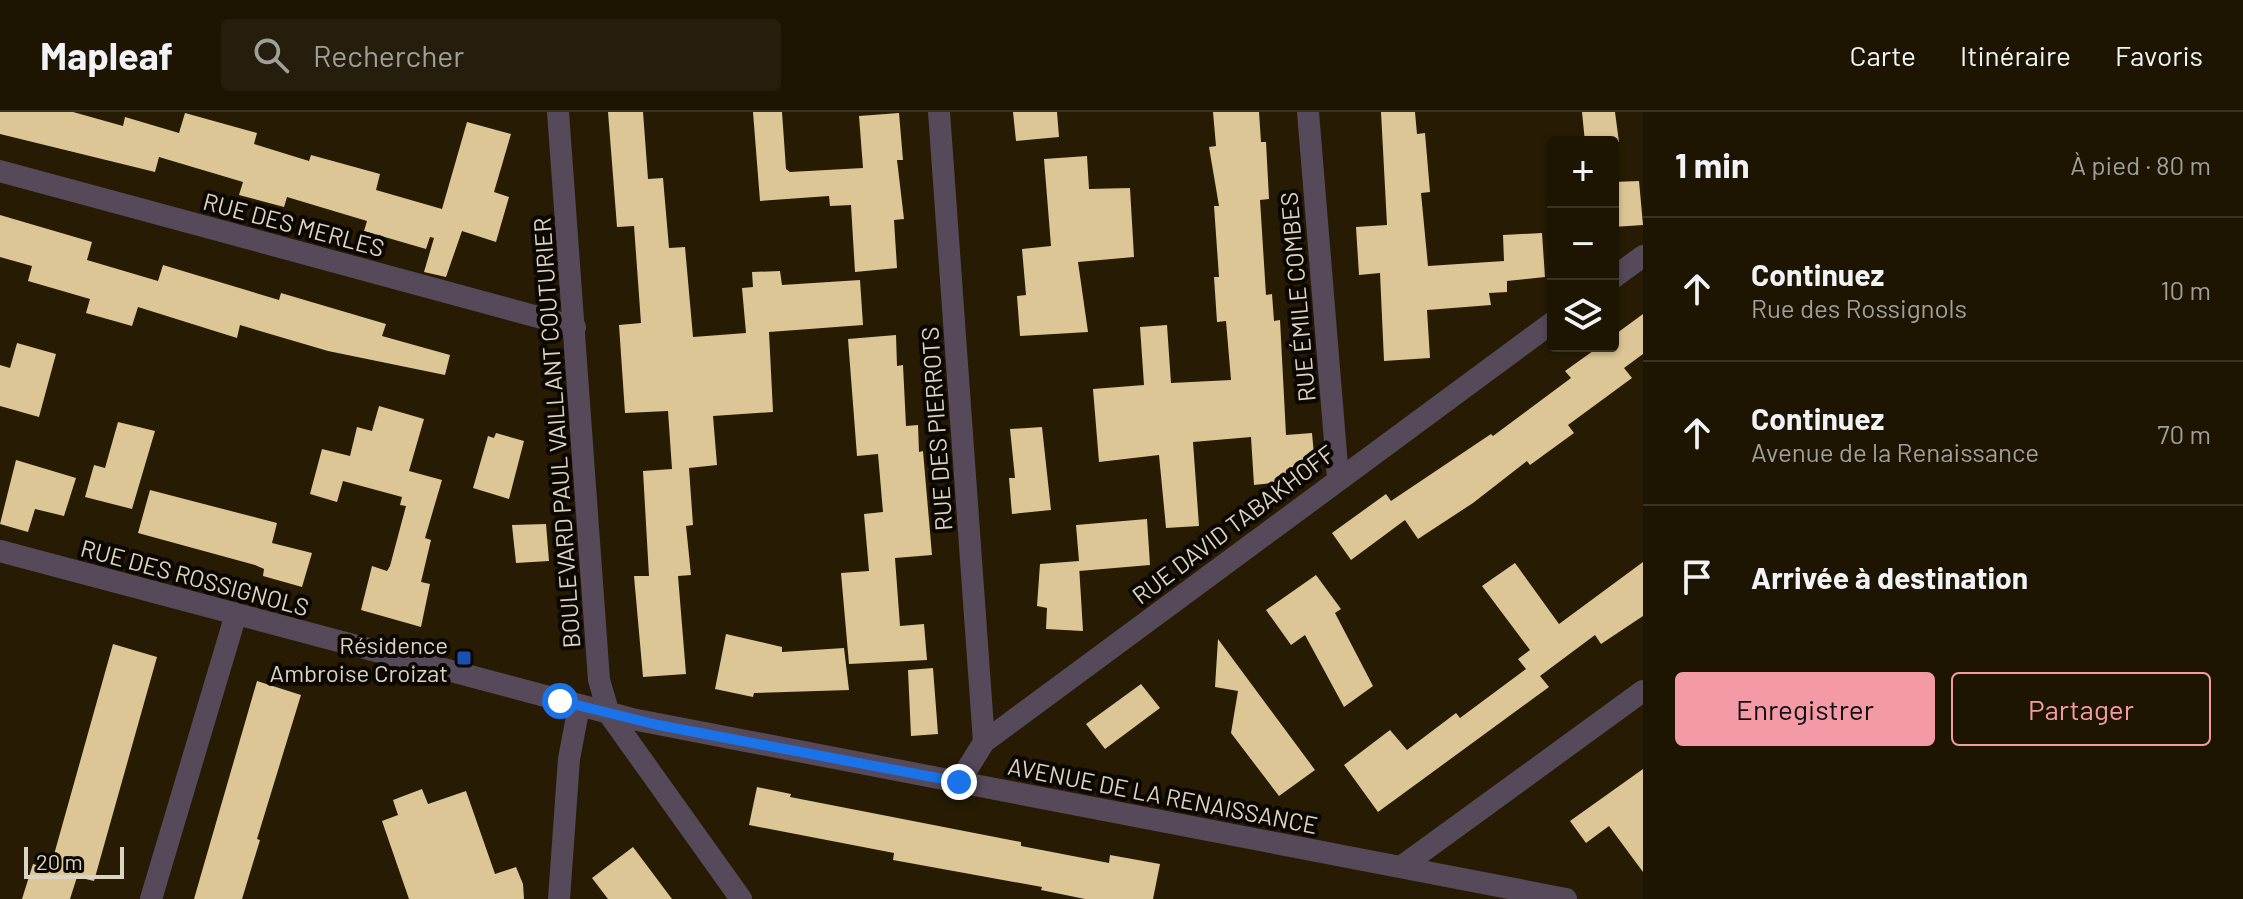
<!DOCTYPE html>
<html lang="fr">
<meta charset="utf-8">
<style>
:root{--surface:#1d1502;--page:#251e0c;--text:#f1f3f6;--muted:#a09f99;--line:#3b3424;--accent:#f49aa6}
body{margin:0;font-family:Barlow,sans-serif;background:var(--page);color:var(--text)}
.controls{position:absolute;right:24px;top:24px;display:grid;overflow:hidden;border-radius:8px;box-shadow:0 2px 6px #0004}
.controls button{width:72px;height:72px;display:grid;place-items:center;padding:0;border:0;border-bottom:2px solid var(--line);background:var(--surface);color:var(--text);font:40px sans-serif}
.scale{position:absolute;left:24px;bottom:20px;width:100px;box-sizing:border-box;padding-left:8px;border:4px solid #dbd4c5;border-top:0;font-size:22px;line-height:28px;white-space:nowrap;color:#dbd4c5;-webkit-text-stroke:6px #0c0801;paint-order:stroke}
.stop{position:absolute;width:24px;height:24px;margin:-18px;border:6px solid #1a73e8;border-radius:50%;background:#fff}
.stop.end{background:#1a73e8;border-color:#fff;box-shadow:0 2px 8px #0008}
.list{margin:0;padding:0;list-style:none}
h2{display:flex;justify-content:space-between;align-items:center;height:104px;margin:0;padding:0 32px;font-size:34px}
h2 small{font-size:26px;font-weight:400;color:var(--muted)}
.list li{display:grid;grid-template-columns:52px 1fr auto;gap:24px;align-items:center;box-sizing:border-box;height:144px;padding:0 32px;border-top:2px solid var(--line)}
.list b{display:block;font-size:30px;white-space:nowrap}
.list p{margin:0;font-size:26px;white-space:nowrap;color:var(--muted)}
.list em{font-size:26px;font-style:normal;color:var(--muted)}
.actions{display:flex;gap:16px;padding:24px 32px}
.actions a{flex:1;padding:18px 0;border:2px solid var(--accent);border-radius:8px;text-align:center;font-size:28px;color:var(--accent)}
.actions .main{background:var(--accent);color:#111}
.icon{flex:none;width:44px;height:44px;fill:none;stroke:currentColor;stroke-width:2;stroke-linecap:round;stroke-linejoin:round}
.map{position:relative;flex:none;width:1643px;height:787px;overflow:hidden}
header{display:flex;align-items:center;gap:48px;box-sizing:border-box;height:112px;padding:0 40px;background:var(--surface);border-bottom:2px solid var(--line)}
header strong{font-size:38px}
nav{display:flex;gap:44px;margin-inline-start:auto;font-size:28px}
.search{width:560px;height:72px;background:var(--page);display:flex;align-items:center;gap:20px;box-sizing:border-box;padding:0 28px;border-radius:8px;color:var(--muted);font-size:30px}
main{display:flex}
aside{flex:1;background:var(--surface)}
.map>svg:first-child{display:block}
</style>
<header>
<strong>Mapleaf</strong>
<div class="search"><svg class="icon" aria-label="search" viewBox="0 0 24 24"><circle cx="10" cy="10" r="6"/><path d="M15 15l6 6"/></svg>Rechercher</div>
<nav><a>Carte</a><a>Itinéraire</a><a>Favoris</a></nav>
</header>
<main>
<div class="map">
<svg width="1643" height="787" viewBox="0 0 1643 787">
<rect width="100%" height="100%" fill="#271c03"/>
<!-- building -->
<path fill="#dcc695" d="M 0,0 L 73,0 L 123,14 L 125,5 L 179,21 L 185,1 L 257,21 L 254,32 L 309,49 L 311,43 L 380,62 L 376,78 L 442,97 L 467,10 L 511,22 L 494,80 L 509,85 L 496,130 L 462,119 L 446,165 L 424,160 L 434,126 L 430,125 L 426,137 L 364,119 L 367,109 L 287,85 L 284,95 L 239,83 L 243,70 L 159,45 L 155,60 L 0,22 Z
M 608,0 L 643,0 L 648,67 L 663,66 L 669,136 L 685,135 L 693,225 L 746,221 L 742,176 L 753,175 L 752,160 L 780,159 L 782,173 L 860,168 L 863,213 L 769,220 L 773,300 L 713,304 L 717,353 L 689,356 L 693,413 L 686,414 L 691,463 L 678,464 L 686,562 L 643,565 L 634,464 L 649,464 L 643,359 L 672,357 L 668,299 L 625,301 L 619,213 L 641,211 L 634,114 L 617,115 Z
M 753,0 L 782,0 L 786,57 L 790,60 L 863,56 L 859,4 L 899,1 L 903,48 L 897,48 L 904,107 L 894,108 L 897,156 L 855,160 L 851,93 L 830,94 L 829,84 L 760,89 Z
M 1013,0 L 1057,0 L 1059,25 L 1016,29 Z
M 1213,0 L 1259,0 L 1261,30 L 1266,30 L 1269,87 L 1260,88 L 1266,183 L 1272,182 L 1274,209 L 1280,208 L 1286,323 L 1312,321 L 1315,354 L 1309,367 L 1254,373 L 1251,325 L 1193,330 L 1199,414 L 1166,416 L 1159,343 L 1099,350 L 1093,277 L 1144,273 L 1140,215 L 1167,213 L 1171,271 L 1231,268 L 1226,209 L 1217,210 L 1214,165 L 1219,165 L 1214,94 L 1219,94 L 1209,35 L 1216,34 Z
M 1381,0 L 1415,0 L 1417,22 L 1425,21 L 1430,80 L 1421,81 L 1428,154 L 1504,149 L 1503,123 L 1542,121 L 1545,165 L 1507,169 L 1507,180 L 1489,181 L 1491,193 L 1427,198 L 1430,246 L 1384,249 L 1380,161 L 1359,163 L 1356,115 L 1387,113 Z
M 1582,0 L 1615,0 L 1619,30 L 1585,30 Z
M 1087,44 L 1089,77 L 1130,76 L 1134,145 L 1078,150 L 1088,220 L 1020,224 L 1017,184 L 1026,183 L 1022,137 L 1051,134 L 1044,47 Z
M 1639,69 L 1643,113 L 1613,115 L 1613,70 Z
M 0,103 L 92,130 L 87,148 L 158,169 L 163,153 L 279,188 L 281,181 L 386,212 L 382,224 L 450,243 L 445,263 L 328,239 L 240,213 L 237,226 L 138,195 L 132,214 L 86,201 L 90,187 L 28,169 L 32,154 L 0,145 Z
M 1643,202 L 1643,242 L 1624,256 L 1632,266 L 1568,313 L 1574,321 L 1530,353 L 1527,349 L 1473,391 L 1418,427 L 1405,408 L 1351,448 L 1332,421 L 1386,382 L 1391,389 L 1491,322 L 1493,324 L 1571,266 L 1565,259 L 1600,234 L 1613,234 L 1613,224 Z
M 896,223 L 897,254 L 903,253 L 906,314 L 918,313 L 919,340 L 923,339 L 932,443 L 895,446 L 900,514 L 924,512 L 927,548 L 849,552 L 841,461 L 869,459 L 864,402 L 883,400 L 878,342 L 857,344 L 848,227 Z
M 17,231 L 56,242 L 39,305 L 0,294 L 0,253 L 10,256 Z
M 379,294 L 424,307 L 409,359 L 442,368 L 425,426 L 431,428 L 421,470 L 430,472 L 421,515 L 361,498 L 372,454 L 387,459 L 390,454 L 406,394 L 400,393 L 402,385 L 343,369 L 337,390 L 310,382 L 322,337 L 350,344 L 357,315 L 372,319 Z
M 118,310 L 155,319 L 132,397 L 85,385 L 94,353 L 105,356 Z
M 1042,315 L 1051,398 L 1012,402 L 1009,366 L 1015,366 L 1010,317 Z
M 496,321 L 524,329 L 509,387 L 473,376 L 488,324 L 494,326 Z
M 16,348 L 76,366 L 64,404 L 35,397 L 28,420 L 0,412 Z
M 150,378 L 277,411 L 272,431 L 312,441 L 302,475 L 263,464 L 264,457 L 255,453 L 138,421 Z
M 1147,407 L 1150,453 L 1079,459 L 1079,453 L 1083,519 L 1046,517 L 1047,496 L 1037,494 L 1040,452 L 1079,449 L 1076,413 Z
M 546,412 L 549,449 L 516,451 L 512,413 Z
M 1643,450 L 1643,504 L 1601,532 L 1595,523 L 1540,564 L 1549,575 L 1378,700 L 1344,653 L 1390,618 L 1407,638 L 1456,601 L 1460,606 L 1526,557 L 1518,547 L 1530,538 L 1482,474 L 1515,451 L 1559,512 Z
M 1316,463 L 1341,497 L 1335,501 L 1373,574 L 1344,595 L 1305,523 L 1291,533 L 1266,498 Z
M 726,522 L 782,535 L 782,540 L 844,536 L 849,578 L 754,581 L 753,585 L 715,577 Z
M 1218,527 L 1315,658 L 1279,684 L 1231,621 L 1238,579 L 1215,575 Z
M 113,532 L 157,545 L 94,769 L 77,765 L 70,787 L 22,787 L 33,752 L 50,757 Z
M 933,556 L 938,622 L 911,624 L 908,558 Z
M 257,569 L 301,583 L 257,727 L 260,728 L 242,787 L 194,787 Z
M 1141,572 L 1160,596 L 1105,637 L 1086,612 Z
M 1643,657 L 1643,760 L 1609,714 L 1586,731 L 1570,709 Z
M 757,675 L 791,682 L 790,685 L 1021,730 L 1021,734 L 1109,751 L 1110,743 L 1160,752 L 1153,787 L 1085,787 L 1041,778 L 1042,775 L 893,748 L 894,741 L 749,713 Z
M 422,677 L 428,692 L 466,679 L 495,762 L 516,755 L 523,772 L 524,787 L 409,787 L 382,709 L 398,703 L 393,688 Z
M 633,735 L 672,787 L 608,787 L 592,766 Z"/>
<g fill="none" stroke-linecap="round" stroke-linejoin="round">
<!-- minor -->
<path stroke="#55495a" stroke-width="22" d="M 558,0 L 599,568 L 609,602 L 741,787
M 939,0 L 984,630
M 1308,0 L 1338,366
M 0,59 L 575,215
M 1613,166 L 1643,144
M 0,439 L 632,607 L 1566,787
M 959,670 L 984,630 L 1553,210
M 1401,755 L 1643,579
M 151,787 L 236,502
M 559,787 L 569,647 L 579,594"/>
</g>
<g fill="none" stroke-linecap="round" stroke-linejoin="round">
<!-- route -->
<path stroke="#1a73e8" stroke-width="10" d="M 560,589 L 658,613 L 959,670"/>
</g>
<!-- markers -->
<rect fill="#1a4fb4" stroke="#0c0801" stroke-width="3" x="456" y="538" width="16" height="16" rx="4"/>
<g text-anchor="middle" dominant-baseline="central" stroke-width="8" stroke-linejoin="round" paint-order="stroke">
<!-- street labels -->
<g font-size="24" fill="#dbd4c5" stroke="#0c0801">
<text transform="translate(294 112) rotate(15)">RUE DES MERLES</text>
<text transform="translate(1297 185) rotate(-95)">RUE ÉMILE COMBES</text>
<text transform="translate(936 317) rotate(-94)">RUE DES PIERROTS</text>
<text transform="translate(556 321) rotate(-94)">BOULEVARD PAUL VAILLANT COUTURIER</text>
<text transform="translate(1233 412) rotate(-37)">RUE DAVID TABAKHOFF</text>
<text transform="translate(195 465) rotate(15)">RUE DES ROSSIGNOLS</text>
<text transform="translate(1163 683) rotate(11)">AVENUE DE LA RENAISSANCE</text>
</g>
<!-- poi labels -->
<g font-size="24" fill="#dbd4c5" stroke="#0c0801" text-anchor="end">
<text x="448" y="532">Résidence<tspan x="448" dy="28">Ambroise Croizat</tspan></text>
</g>
</g>
</svg>
<div class="controls">
<button>+</button>
<button>−</button>
<button><svg class="icon" aria-label="layers" viewBox="0 0 24 24"><path d="M12 4l9 5-9 5-9-5zM3 14l9 5 9-5"/></svg></button>
</div>
<div class="scale">20 m</div>
<div class="stop" style="left:560px;top:589px"></div>
<div class="stop end" style="left:959px;top:670px"></div>
</div>
<aside>
<h2>1 min<small>À pied · 80 m</small></h2>
<ul class="list">
<li><svg class="icon" aria-label="ahead" viewBox="0 0 24 24"><path d="M12 20V5M6 11l6-6 6 6"/></svg><div><b>Continuez</b><p>Rue des Rossignols</p></div><em>10 m</em></li>
<li><svg class="icon" aria-label="ahead" viewBox="0 0 24 24"><path d="M12 20V5M6 11l6-6 6 6"/></svg><div><b>Continuez</b><p>Avenue de la Renaissance</p></div><em>70 m</em></li>
<li><svg class="icon" aria-label="arrive" viewBox="0 0 24 24"><path d="M6 21V4h12l-3 4 3 4H6"/></svg><div><b>Arrivée à destination</b></div></li>
</ul>
<div class="actions"><a class="main">Enregistrer</a><a>Partager</a></div>
</aside>
</main>
